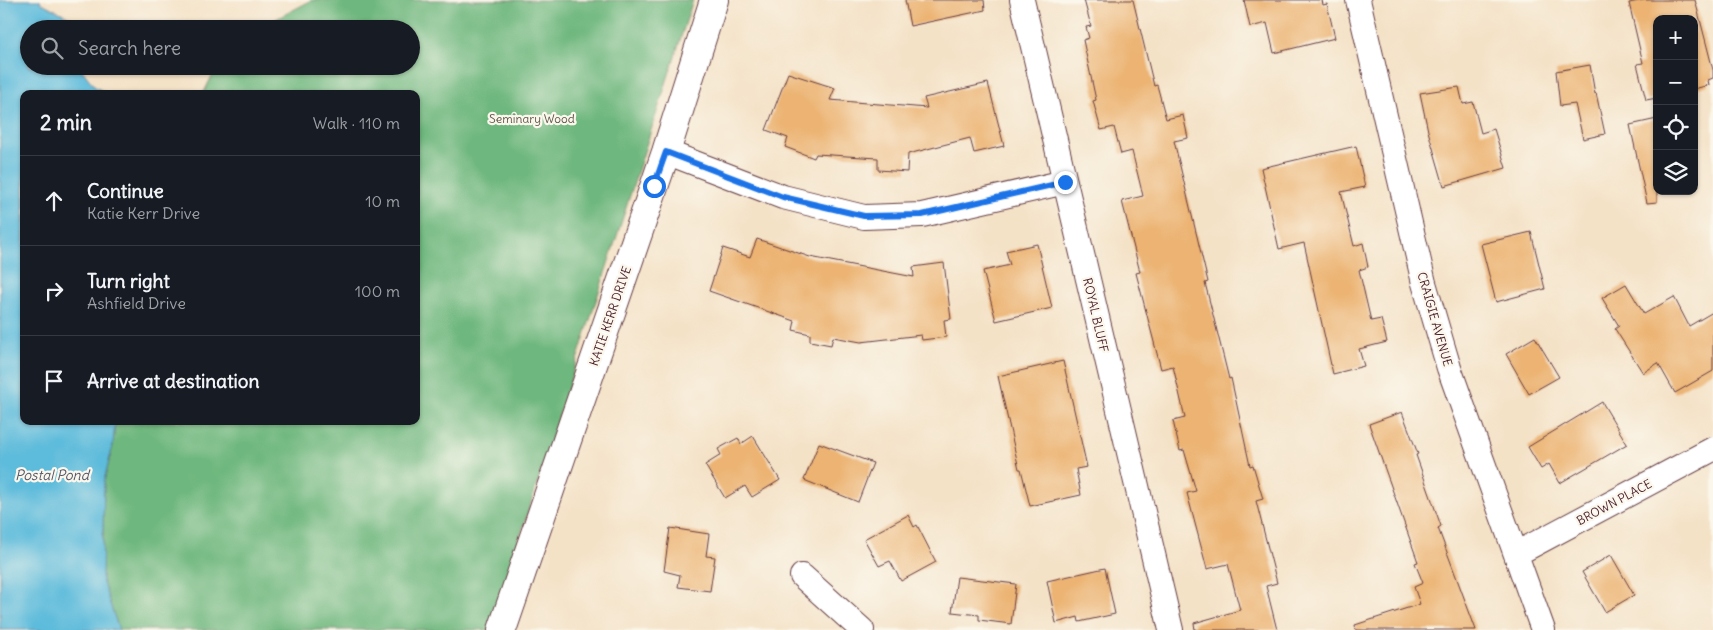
<!DOCTYPE html>
<meta charset="utf-8">
<style>
:root{--surface:#171b24;--page:#20242c;--text:#f1f3f6;--muted:#9ea1a6;--line:#363941}
body{margin:0;font-family:Delius,sans-serif;background:var(--page);color:var(--text)}
.controls{position:absolute;right:15px;top:15px;display:grid;overflow:hidden;border-radius:10px;box-shadow:0 1px 4px #0004}
.controls button{width:45px;height:45px;display:grid;place-items:center;padding:0;border:0;border-bottom:1px solid var(--line);background:var(--surface);color:var(--text);font:25px sans-serif}
.stop{position:absolute;width:15px;height:15px;margin:-11px;border:4px solid #1a73e8;border-radius:50%;background:#fff}
.stop.end{background:#1a73e8;border-color:#fff;box-shadow:0 1px 5px #0008}
.list{margin:0;padding:0;list-style:none}
h2{display:flex;justify-content:space-between;align-items:center;height:65px;margin:0;padding:0 20px;font-size:21px}
h2 small{font-size:16px;font-weight:400;color:var(--muted)}
.list li{display:grid;grid-template-columns:32px 1fr auto;gap:15px;align-items:center;box-sizing:border-box;height:90px;padding:0 20px;border-top:1px solid var(--line)}
.list b{display:block;font-size:19px;white-space:nowrap}
.list p{margin:0;font-size:16px;white-space:nowrap;color:var(--muted)}
.list em{font-size:16px;font-style:normal;color:var(--muted)}
.icon{flex:none;width:28px;height:28px;fill:none;stroke:currentColor;stroke-width:2;stroke-linecap:round;stroke-linejoin:round}
.map{position:relative;flex:none;width:1713px;height:630px;overflow:hidden}
.search{position:absolute;background:var(--surface);box-shadow:0 1px 4px #0004;left:20px;top:20px;width:400px;height:55px;display:flex;align-items:center;gap:12px;box-sizing:border-box;padding:0 18px;border-radius:28px;color:var(--muted);font-size:19px}
.panel{position:absolute;background:var(--surface);box-shadow:0 1px 4px #0004;left:20px;top:90px;width:400px;height:335px;border-radius:10px}
.map>svg:first-child{display:block}
</style>
<div class="map">
<svg width="1713" height="630" viewBox="0 0 1713 630">
<rect width="100%" height="100%" fill="#fbf7ec"/>
<filter id="ink" filterUnits="userSpaceOnUse"><feTurbulence type="fractalNoise" baseFrequency=".02" numOctaves="2"/><feDisplacementMap in="SourceGraphic" scale="10" xChannelSelector="R" yChannelSelector="G"/><feConvolveMatrix kernelMatrix="1 2 1 2 8 2 1 2 1" color-interpolation-filters="sRGB"/></filter>
<filter id="wash" filterUnits="userSpaceOnUse"><feTurbulence type="fractalNoise" baseFrequency=".0096" numOctaves="4" result="noise"/><feDisplacementMap in="SourceGraphic" scale="20" xChannelSelector="R" yChannelSelector="G"/><feGaussianBlur stdDeviation="1.12" result="paint"/><feColorMatrix in="noise" values="0 0 0 0 0 0 0 0 0 0 0 0 0 0 0 0 0 1.4 0 .05"/><feComposite in="paint" operator="in"/></filter>
<g filter="url(#wash)">
<rect width="100%" height="100%" fill="#f4e2c7"/>
<!-- forest -->
<path fill="#6eb77e" stroke="#5c6b54" d="M 312,0 L 693,0 L 490,630 L 119,630 L 102,580 L 104,481 L 113,445 L 115,421 L 416,421 L 416,94 L 203,94 L 217,66 L 411,66 L 411,29 L 257,29 Z"/>
<!-- water -->
<path fill="#5dbbdb" stroke="#546d83" d="M 0,0 L 41,0 L 40,2 L 79,22 L 82,29 L 29,29 L 29,66 L 79,66 L 95,87 L 109,94 L 24,94 L 24,421 L 115,421 L 113,445 L 104,481 L 102,580 L 119,630 L 0,630 Z"/>
<g id="blocks">
<!-- building -->
<path fill="#ecb372" d="M 905,0 L 984,0 L 985,10 L 910,26 Z
M 1084,0 L 1133,0 L 1154,86 L 1157,85 L 1166,119 L 1183,115 L 1188,138 L 1174,141 L 1208,282 L 1205,283 L 1229,379 L 1231,378 L 1250,466 L 1253,465 L 1263,499 L 1256,501 L 1277,583 L 1266,586 L 1277,630 L 1195,630 L 1194,623 L 1240,610 L 1228,564 L 1207,569 L 1187,493 L 1196,491 L 1184,450 L 1180,451 L 1173,421 L 1185,418 L 1173,366 L 1161,369 L 1136,273 L 1140,272 L 1122,201 L 1143,196 L 1132,151 L 1121,154 L 1114,127 L 1101,130 L 1093,101 L 1096,100 L 1083,40 L 1089,38 L 1086,27 L 1091,26 Z
M 1244,0 L 1322,0 L 1323,5 L 1327,4 L 1335,38 L 1274,53 L 1267,23 L 1250,27 Z
M 1644,0 L 1695,0 L 1713,70 L 1713,78 L 1708,80 L 1709,85 L 1694,89 L 1694,19 L 1657,19 L 1657,98 L 1646,100 L 1637,64 L 1643,63 L 1629,3 Z
M 1590,65 L 1595,94 L 1596,93 L 1605,134 L 1583,139 L 1575,104 L 1560,106 L 1556,71 Z
M 788,73 L 835,88 L 830,100 L 927,108 L 924,98 L 988,83 L 1004,146 L 974,153 L 970,138 L 908,154 L 907,172 L 878,170 L 878,158 L 816,154 L 814,158 L 785,147 L 788,138 L 766,130 Z
M 1459,87 L 1463,104 L 1473,102 L 1481,133 L 1494,129 L 1506,168 L 1444,186 L 1428,131 L 1420,93 Z
M 1657,119 L 1657,202 L 1647,203 L 1630,125 Z
M 1356,146 L 1365,187 L 1341,192 L 1354,246 L 1363,243 L 1368,267 L 1359,270 L 1371,321 L 1381,319 L 1387,342 L 1359,349 L 1364,366 L 1333,374 L 1304,243 L 1279,249 L 1261,168 Z
M 1531,232 L 1545,289 L 1496,302 L 1481,244 Z
M 757,239 L 810,257 L 914,277 L 913,267 L 944,263 L 951,319 L 944,320 L 946,337 L 922,340 L 921,335 L 861,342 L 833,337 L 831,345 L 810,341 L 810,334 L 793,330 L 795,321 L 709,291 L 723,248 L 750,257 Z
M 1037,244 L 1052,308 L 996,321 L 983,271 L 1010,265 L 1006,251 Z
M 1626,284 L 1644,314 L 1674,297 L 1689,326 L 1713,312 L 1713,371 L 1675,393 L 1658,363 L 1643,373 L 1615,329 L 1619,326 L 1602,298 Z
M 1535,337 L 1559,377 L 1529,394 L 1506,354 Z
M 1063,361 L 1087,467 L 1076,469 L 1081,495 L 1030,506 L 1021,469 L 1019,469 L 998,376 Z
M 1602,402 L 1627,444 L 1560,483 L 1549,464 L 1541,469 L 1528,447 Z
M 1402,412 L 1418,454 L 1416,455 L 1441,526 L 1438,528 L 1476,630 L 1356,630 L 1355,625 L 1420,604 L 1414,587 L 1423,583 L 1415,563 L 1418,562 L 1369,424 Z
M 753,436 L 780,480 L 752,497 L 745,486 L 725,498 L 705,465 L 721,455 L 718,449 L 738,438 L 741,444 Z
M 819,443 L 873,463 L 858,502 L 804,480 Z
M 908,515 L 914,527 L 917,525 L 936,562 L 901,581 L 890,561 L 879,566 L 864,539 Z
M 670,528 L 709,534 L 706,556 L 715,557 L 710,591 L 678,587 L 680,575 L 664,571 Z
M 1611,555 L 1634,595 L 1605,612 L 1582,572 Z
M 1105,568 L 1115,614 L 1079,622 L 1078,617 L 1056,623 L 1047,581 Z
M 957,577 L 1016,584 L 1011,624 L 979,620 L 979,615 L 952,612 Z"/>
</g>
</g>
<g filter="url(#ink)">
<use href="#blocks" fill-opacity="0" stroke="#643c42" stroke-width="1"/>
<g fill="none" stroke-linecap="round" stroke-linejoin="round">
<defs>
<path id="minor" d="M 1022,0 L 1171,630
M 1358,0 L 1424,283 L 1449,368 L 1543,630
M 666,152 L 783,197 L 864,217 L 922,215 L 1065,182
M 1516,554 L 1713,449
M 802,576 L 862,630"/>
<path id="tertiary" d="M 502,630 L 666,152 L 714,0"/>
</defs>
<!-- minor casing -->
<use href="#minor" stroke="#643c42" stroke-width="26"/>
<!-- tertiary casing -->
<use href="#tertiary" stroke="#643c42" stroke-width="30"/>
<!-- minor -->
<use href="#minor" stroke="#fff" stroke-width="24"/>
<!-- tertiary -->
<use href="#tertiary" stroke="#fff" stroke-width="28"/>
</g>
</g>
<g fill="none" stroke-linecap="round" stroke-linejoin="round" filter="url(#ink)">
<!-- route -->
<path stroke="#1a73e8" stroke-width="6" d="M 654,186 L 666,152 L 783,197 L 864,216 L 922,215 L 1065,182"/>
</g>
<g text-anchor="middle" dominant-baseline="central" stroke-width="4.5" stroke-linejoin="round" paint-order="stroke">
<!-- park labels -->
<g font-size="12" fill="#5d564a" stroke="#fbf7ec">
<text x="532" y="118">Seminary Wood</text>
</g>
<!-- street labels -->
<g font-size="12" fill="#4a1f2b" stroke="#fbf7ec">
<text transform="translate(1096 315) rotate(77)">ROYAL BLUFF</text>
<text transform="translate(610 316) rotate(-71)">KATIE KERR DRIVE</text>
<text transform="translate(1435 319) rotate(74)">CRAIGIE AVENUE</text>
<text transform="translate(1614 502) rotate(-28)">BROWN PLACE</text>
</g>
<!-- water labels -->
<g font-size="14" font-style="italic" fill="#515669" stroke="#fbf7ec">
<text x="52" y="475">Postal Pond</text>
</g>
</g>
</svg>
<div class="controls">
<button>+</button>
<button>−</button>
<button><svg class="icon" aria-label="locate" viewBox="0 0 24 24"><circle cx="12" cy="12" r="6"/><path d="M12 2v4M12 18v4M2 12h4M18 12h4"/></svg></button>
<button><svg class="icon" aria-label="layers" viewBox="0 0 24 24"><path d="M12 4l9 5-9 5-9-5zM3 14l9 5 9-5"/></svg></button>
</div>
<div class="stop" style="left:654px;top:186px"></div>
<div class="stop end" style="left:1065px;top:182px"></div>
<div class="search"><svg class="icon" aria-label="search" viewBox="0 0 24 24"><circle cx="10" cy="10" r="6"/><path d="M15 15l6 6"/></svg>Search here</div>
<section class="panel">
<h2>2 min<small>Walk · 110 m</small></h2>
<ul class="list">
<li><svg class="icon" aria-label="ahead" viewBox="0 0 24 24"><path d="M12 20V5M6 11l6-6 6 6"/></svg><div><b>Continue</b><p>Katie Kerr Drive</p></div><em>10 m</em></li>
<li><svg class="icon" aria-label="right" viewBox="0 0 24 24"><path d="M7 20v-9h11M14 6l5 5-5 5"/></svg><div><b>Turn right</b><p>Ashfield Drive</p></div><em>100 m</em></li>
<li><svg class="icon" aria-label="arrive" viewBox="0 0 24 24"><path d="M6 21V4h12l-3 4 3 4H6"/></svg><div><b>Arrive at destination</b></div></li>
</ul>
</section>
</div>
